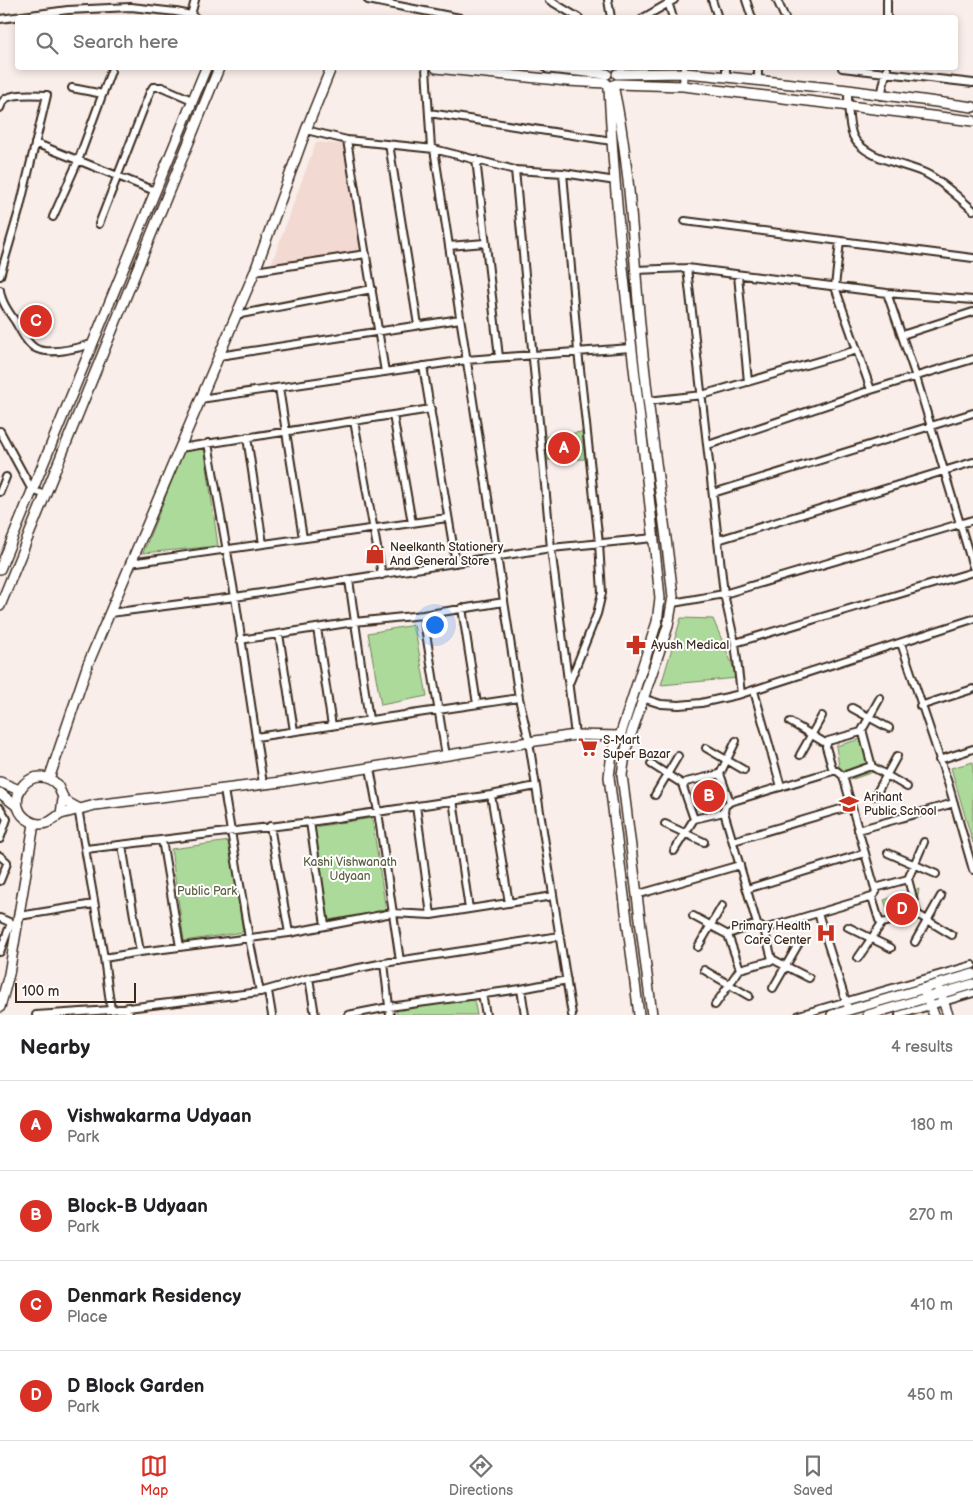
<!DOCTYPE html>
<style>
:root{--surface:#fff;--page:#f6f6f6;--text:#202124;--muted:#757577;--line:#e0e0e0;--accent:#d93025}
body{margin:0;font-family:"Balsamiq Sans",sans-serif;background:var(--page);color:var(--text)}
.scale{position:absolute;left:15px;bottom:12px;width:121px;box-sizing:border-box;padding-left:5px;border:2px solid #3b2a1e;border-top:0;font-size:14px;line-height:18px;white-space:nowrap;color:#3b2a1e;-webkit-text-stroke:4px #fff;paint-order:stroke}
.you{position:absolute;left:434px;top:624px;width:18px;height:18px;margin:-12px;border:4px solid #fff;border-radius:50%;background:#1a73e8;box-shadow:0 0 0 8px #1a73e833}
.badge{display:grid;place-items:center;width:32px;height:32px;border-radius:50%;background:var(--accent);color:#fff;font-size:16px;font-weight:700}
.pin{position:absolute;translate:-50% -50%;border:2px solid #fff;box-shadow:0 1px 5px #0006}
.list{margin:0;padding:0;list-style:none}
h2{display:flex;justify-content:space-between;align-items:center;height:65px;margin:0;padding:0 20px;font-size:21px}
h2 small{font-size:16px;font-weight:400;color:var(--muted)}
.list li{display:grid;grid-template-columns:32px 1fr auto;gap:15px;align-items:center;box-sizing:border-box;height:90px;padding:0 20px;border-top:1px solid var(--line)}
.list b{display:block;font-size:19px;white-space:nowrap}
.list p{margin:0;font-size:16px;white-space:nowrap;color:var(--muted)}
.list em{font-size:16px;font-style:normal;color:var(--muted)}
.icon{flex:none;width:28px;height:28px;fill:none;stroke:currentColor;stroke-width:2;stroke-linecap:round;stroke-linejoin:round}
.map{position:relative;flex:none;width:973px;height:1015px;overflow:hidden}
.search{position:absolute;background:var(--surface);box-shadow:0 2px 8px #0003;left:15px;right:15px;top:15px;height:55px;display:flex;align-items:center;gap:12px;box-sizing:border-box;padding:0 18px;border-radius:5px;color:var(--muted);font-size:19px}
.sheet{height:425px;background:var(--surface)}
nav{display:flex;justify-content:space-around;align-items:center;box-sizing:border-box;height:70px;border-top:1px solid var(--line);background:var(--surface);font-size:14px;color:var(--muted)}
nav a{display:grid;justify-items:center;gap:2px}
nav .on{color:var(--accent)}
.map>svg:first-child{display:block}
</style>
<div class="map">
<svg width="973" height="1015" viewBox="0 0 973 1015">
<rect width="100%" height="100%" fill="#f9eeea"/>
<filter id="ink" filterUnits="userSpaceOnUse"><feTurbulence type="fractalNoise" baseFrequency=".02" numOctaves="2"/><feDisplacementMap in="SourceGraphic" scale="10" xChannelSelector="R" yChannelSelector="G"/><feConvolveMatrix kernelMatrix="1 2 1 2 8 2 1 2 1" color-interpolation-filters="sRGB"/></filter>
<g filter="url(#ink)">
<!-- built -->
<path fill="#f2d9d1" d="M 316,142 L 349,145 L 365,249 L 270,268 Z"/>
<!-- green -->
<path fill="#acda9a" stroke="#74825c" d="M 582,432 L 585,459 L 546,460 L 545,437 Z
M 204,445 L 218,546 L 143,553 L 184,450 Z
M 681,618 L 713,619 L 738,678 L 661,685 Z
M 414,625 L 427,696 L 381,705 L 368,633 Z
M 868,737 L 876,771 L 850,780 L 847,772 L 840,773 L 836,746 Z
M 973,762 L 973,843 L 951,768 Z
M 716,781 L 726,800 L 704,811 L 692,791 Z
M 372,818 L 386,911 L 328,920 L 314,827 Z
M 230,841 L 243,932 L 184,941 L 171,849 Z
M 919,889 L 914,918 L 891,918 L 884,900 Z
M 474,1000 L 477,1015 L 397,1015 L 396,1009 Z"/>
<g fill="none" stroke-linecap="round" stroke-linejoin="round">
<defs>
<path id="street" d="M 368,0 L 460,18
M 549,0 L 579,18
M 608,0 L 611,18
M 712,0 L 718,18
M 746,0 L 752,18
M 777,0 L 785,18
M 887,0 L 887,18
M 668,2 L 673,18
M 191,15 L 195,0
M 643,18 L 674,0
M 0,19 L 68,10 L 131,7 L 176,12 L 191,15 L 196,18
M 426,68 L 431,148
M 726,68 L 726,77
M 758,68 L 758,80
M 842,68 L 973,83
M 683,86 L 684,68
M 72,88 L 103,94
M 848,90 C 848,103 848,124 853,136 C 863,159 907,164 927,174 C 944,183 959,198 973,210
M 881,96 L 887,68
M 0,108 C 1,106 2,103 3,101 C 10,92 37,95 47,95 L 19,211 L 0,276
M 429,113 L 612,141
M 306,130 L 347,140 L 434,149 L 515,170 L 563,173 L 616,181
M 347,140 L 385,372
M 35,143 L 155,191
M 389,144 L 418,325
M 434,149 L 519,698 L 529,742 L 572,1015
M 476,159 L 499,357
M 515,170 L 551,548 L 575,735
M 563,173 L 578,351 L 599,543 L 602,593 L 597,614 L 569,684
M 53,217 L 78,161 L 111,71
M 685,221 L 973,258
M 99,224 L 150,92 L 153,87 L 162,87 L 192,100
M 840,241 L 835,287 L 871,390
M 449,246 L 485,243
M 687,268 L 724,594 L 735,643 L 741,694
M 635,270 L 687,268 L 887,293 L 973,300
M 255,271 L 366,254
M 738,275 L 748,382
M 0,290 C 1,301 8,311 15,321 C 20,329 26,343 35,348 C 49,356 78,348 92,344
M 887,293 L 916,377 L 973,567
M 236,315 L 372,289
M 902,335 L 973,312
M 219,356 L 460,319
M 423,366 L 456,563
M 279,388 L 303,538
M 200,399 L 466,360 L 631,348
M 648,401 L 702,395 L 857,350
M 393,415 L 412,523
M 354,421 L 382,575
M 0,431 L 32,490 L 45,495
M 247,437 L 263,544
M 208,443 L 235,597 L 263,784
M 708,445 L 871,390 L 973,359
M 180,448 L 431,409
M 0,492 L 6,477
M 713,493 L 973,413
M 718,540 L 973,462
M 130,563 L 447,518
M 349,580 L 369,720
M 673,603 L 724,594 L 973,520
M 462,608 L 477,704
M 110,613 L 235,597 L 551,548 L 654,538
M 423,615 L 446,756
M 317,628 L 332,726
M 279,634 L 294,731
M 240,640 L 354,622 L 423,615 L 504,602
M 735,643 L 973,572
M 901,643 L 949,786 L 973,870
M 754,691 L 781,787
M 642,698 L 661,704 L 679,705 L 701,703 L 741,694 L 973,619
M 920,706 L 973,689
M 852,708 L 889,728
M 790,722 L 827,744
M 861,732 L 880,698
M 256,737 L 519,698
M 706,748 L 744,770
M 800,755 L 822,716
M 939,760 L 973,749
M 651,764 L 684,785
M 871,766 L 907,787
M 370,768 L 378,812 L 400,961
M 833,771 L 837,771 L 843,776 L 876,892 L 872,897 L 764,929 L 757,924 L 724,812 L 725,806 L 730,802 Z
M 833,771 L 826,747 L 828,741 L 861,732 L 863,733 L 871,763 L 871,766 L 843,776
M 720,774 L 736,741
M 224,790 L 249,938 L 260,992
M 491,795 L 509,903
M 655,795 L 678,756
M 875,796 L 897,756
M 453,800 L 469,909
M 416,806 L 431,915
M 0,808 L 7,819 L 0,839
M 78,808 L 104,958 L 111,1010
M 724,812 L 694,819 L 683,787 L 686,782 L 720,774 L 730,802
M 310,822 L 325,925
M 665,824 L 704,842
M 270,826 L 289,933
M 858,830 L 954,803
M 162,840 L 180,947
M 733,841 L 851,806
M 122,845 L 140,952
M 86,849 L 310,822 L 491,795 L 536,786
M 674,851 L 694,819
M 888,853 L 936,874
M 0,856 L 7,862 L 6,866 L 0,881
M 908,879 L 924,842
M 747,889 L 865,853
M 636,895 L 740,865
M 872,897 L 879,920 L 882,923 L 915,915 L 917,913 L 908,879 L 875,888
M 818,913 L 847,1005
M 917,914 L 952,935
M 19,916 L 94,904
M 693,916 L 728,935
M 0,918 L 14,924
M 757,924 L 731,933 L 728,935 L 740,969 L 770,961 L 772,959 L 764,929
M 848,927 L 891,948
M 915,942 L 941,896
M 698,947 L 722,906
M 0,952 L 11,923
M 104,958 L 140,952 L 289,933 L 392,913 L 431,915 L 553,896
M 858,958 L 882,923
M 772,959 L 809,978
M 384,963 L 390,1015
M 704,970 L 749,996
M 309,978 L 315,1015
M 773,988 L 799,943
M 521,989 L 525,1015
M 268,991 L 272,1015
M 482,994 L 486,1015
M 715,1005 L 740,969
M 128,1007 L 129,1015
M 36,1015 L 111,1010 L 260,992 L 309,978 L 384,963 L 560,936
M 348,1015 L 389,1007 L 521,989 L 567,980
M 799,1015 L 973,965
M 899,1015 L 973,993"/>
<path id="secondary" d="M 436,68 L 567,81 L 606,83
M 548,68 L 607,74
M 617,74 L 684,73 L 708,75 L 848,90 L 973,107
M 616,84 L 683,86 L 973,121
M 613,85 C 632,170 633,259 642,345 C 650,429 664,513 673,597 L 668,626 L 626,749 L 622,775 L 652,1015
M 609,88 C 617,258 643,428 660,598 L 657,622 L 620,736 L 612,753 L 609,777 L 639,1015
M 0,569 L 206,68
M 0,606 L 219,68
M 49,779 L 88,664 L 255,271 L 306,130 L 331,68
M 0,782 L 19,790
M 0,793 L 18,807
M 63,799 L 61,814 C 57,816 53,820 49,822 C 42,825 36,825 30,821 C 4,808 22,768 49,779 C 61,784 59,793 65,800 C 68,803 74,806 78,808
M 61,814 L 95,805 L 281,782 L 529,742 L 575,735 L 620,736
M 939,989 L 948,1015
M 925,992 L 934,1015
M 0,1007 L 9,974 L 34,824
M 832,1015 L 973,974
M 868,1015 L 973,984"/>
</defs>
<!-- street casing -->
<use href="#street" stroke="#3b2a1e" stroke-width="10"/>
<!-- secondary casing -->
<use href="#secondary" stroke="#3b2a1e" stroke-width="12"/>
<!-- street -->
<use href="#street" stroke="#fff" stroke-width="6"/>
<!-- secondary -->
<use href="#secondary" stroke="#fff" stroke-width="9"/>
</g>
</g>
<!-- icons -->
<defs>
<symbol id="shop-bare" viewBox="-9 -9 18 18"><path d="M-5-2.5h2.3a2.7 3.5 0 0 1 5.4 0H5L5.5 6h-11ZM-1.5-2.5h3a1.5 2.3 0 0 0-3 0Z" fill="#c8321e" stroke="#fff" stroke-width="2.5" paint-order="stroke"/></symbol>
<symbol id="pharmacy-bare" viewBox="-9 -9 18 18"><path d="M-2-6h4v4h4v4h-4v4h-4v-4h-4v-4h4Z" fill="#c8321e" stroke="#fff" stroke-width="2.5" paint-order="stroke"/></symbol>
<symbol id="supermarket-bare" viewBox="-9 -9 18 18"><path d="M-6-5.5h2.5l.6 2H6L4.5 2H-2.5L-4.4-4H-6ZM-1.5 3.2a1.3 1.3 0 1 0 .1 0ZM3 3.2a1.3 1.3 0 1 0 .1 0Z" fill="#c8321e" stroke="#fff" stroke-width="2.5" paint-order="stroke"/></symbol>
<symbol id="school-bare" viewBox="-9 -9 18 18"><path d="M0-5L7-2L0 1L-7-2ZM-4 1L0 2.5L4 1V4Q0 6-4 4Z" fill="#c8321e" stroke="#fff" stroke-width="2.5" paint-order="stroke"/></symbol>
<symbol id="hospital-bare" viewBox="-9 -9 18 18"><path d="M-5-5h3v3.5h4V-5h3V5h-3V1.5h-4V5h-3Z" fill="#c8321e" stroke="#fff" stroke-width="2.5" paint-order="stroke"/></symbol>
</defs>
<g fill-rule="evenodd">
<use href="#shop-bare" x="361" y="540" width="28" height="28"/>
<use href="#pharmacy-bare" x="622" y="631" width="28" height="28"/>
<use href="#supermarket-bare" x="574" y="733" width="28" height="28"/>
<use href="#school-bare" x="835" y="790" width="28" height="28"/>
<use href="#hospital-bare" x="812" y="919" width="28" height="28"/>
</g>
<g text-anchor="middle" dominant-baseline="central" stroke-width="4" stroke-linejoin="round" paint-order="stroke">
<!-- poi labels -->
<g font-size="12" fill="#3b2a1e" stroke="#fff" text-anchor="start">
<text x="390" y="547">Neelkanth Stationery<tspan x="390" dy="14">And General Store</tspan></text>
<text x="651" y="645">Ayush Medical</text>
<text x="603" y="740">S-Mart<tspan x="603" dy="14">Super Bazar</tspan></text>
<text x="864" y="797">Arihant<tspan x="864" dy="14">Public School</tspan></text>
<text x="811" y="926" text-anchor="end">Primary Health<tspan x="811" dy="14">Care Center</tspan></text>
</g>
<!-- park labels -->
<g font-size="12" fill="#5d5f43" stroke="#fff">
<text x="350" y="862">Kashi Vishwanath<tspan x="350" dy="14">Udyaan</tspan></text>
<text x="207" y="891">Public Park</text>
</g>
</g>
</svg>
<div class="scale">100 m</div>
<div class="you"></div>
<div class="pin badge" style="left:564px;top:448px">A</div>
<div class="pin badge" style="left:709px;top:796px">B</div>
<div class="pin badge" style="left:36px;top:321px">C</div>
<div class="pin badge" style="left:902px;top:909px">D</div>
<div class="search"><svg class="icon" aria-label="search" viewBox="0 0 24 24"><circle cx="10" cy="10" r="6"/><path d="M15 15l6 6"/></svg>Search here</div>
</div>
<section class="sheet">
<h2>Nearby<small>4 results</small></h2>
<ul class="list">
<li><span class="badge">A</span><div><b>Vishwakarma Udyaan</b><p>Park</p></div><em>180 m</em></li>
<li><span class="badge">B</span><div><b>Block-B Udyaan</b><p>Park</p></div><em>270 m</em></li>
<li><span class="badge">C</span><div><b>Denmark Residency</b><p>Place</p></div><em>410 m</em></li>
<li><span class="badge">D</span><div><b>D Block Garden</b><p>Park</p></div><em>450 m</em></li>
</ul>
</section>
<nav>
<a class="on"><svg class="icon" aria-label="map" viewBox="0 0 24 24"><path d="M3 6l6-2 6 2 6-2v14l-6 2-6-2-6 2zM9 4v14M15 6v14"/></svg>Map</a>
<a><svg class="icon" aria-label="directions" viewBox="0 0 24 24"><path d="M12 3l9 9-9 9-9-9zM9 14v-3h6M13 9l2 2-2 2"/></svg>Directions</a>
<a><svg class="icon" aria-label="saved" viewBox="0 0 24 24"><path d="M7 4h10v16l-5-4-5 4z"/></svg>Saved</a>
</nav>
